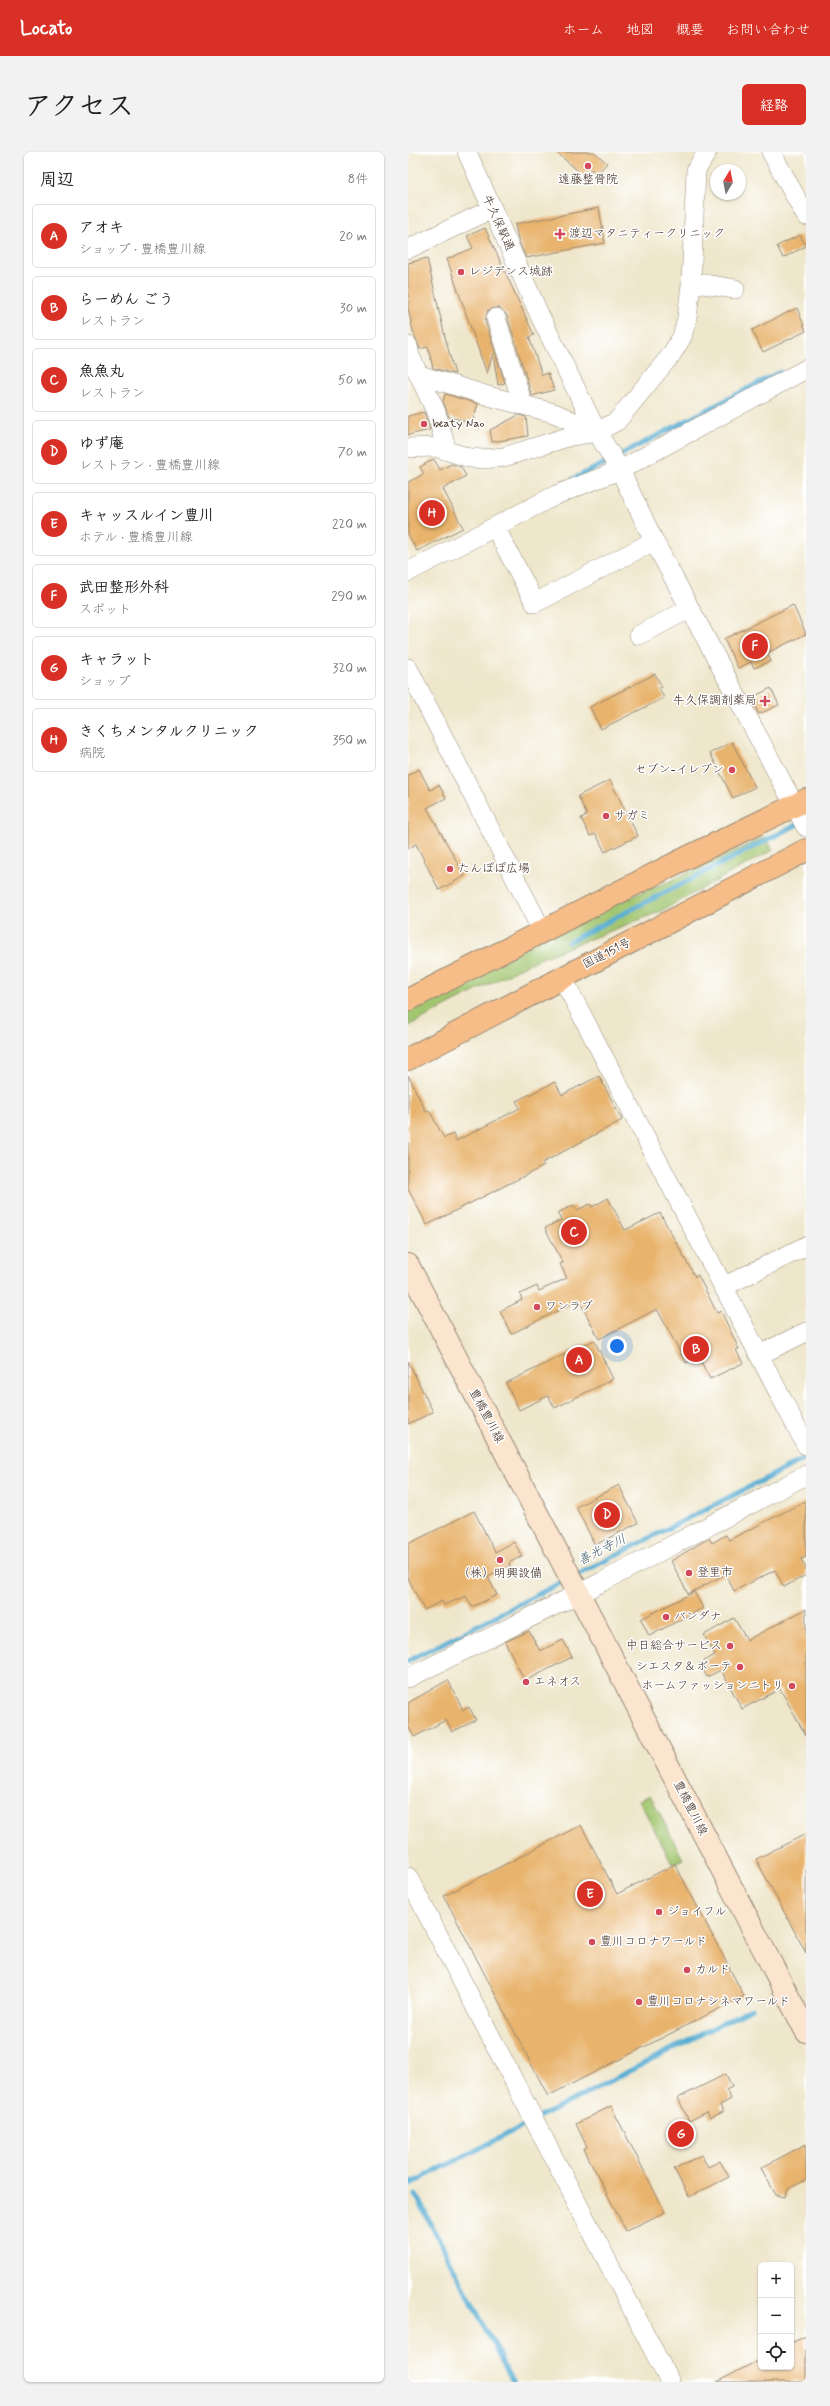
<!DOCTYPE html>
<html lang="ja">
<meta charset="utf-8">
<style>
:root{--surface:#fff;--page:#f2f2f2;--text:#202124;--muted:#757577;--line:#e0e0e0;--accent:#d93025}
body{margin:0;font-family:Mynerve,"Klee One",sans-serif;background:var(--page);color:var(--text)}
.controls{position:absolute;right:12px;bottom:12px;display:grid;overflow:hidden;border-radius:6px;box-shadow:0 1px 3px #0004}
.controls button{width:36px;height:36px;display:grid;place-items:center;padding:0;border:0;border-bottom:1px solid var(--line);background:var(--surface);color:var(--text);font:20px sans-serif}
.compass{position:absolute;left:302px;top:12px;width:36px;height:36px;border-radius:50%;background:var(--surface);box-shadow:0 1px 3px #0004;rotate:10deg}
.you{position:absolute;left:209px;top:1194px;width:14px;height:14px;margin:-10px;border:3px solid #fff;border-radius:50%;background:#1a73e8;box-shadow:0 0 0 6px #1a73e833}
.badge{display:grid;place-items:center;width:26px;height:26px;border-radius:50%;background:var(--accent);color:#fff;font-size:13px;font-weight:700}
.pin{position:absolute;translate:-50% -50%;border:2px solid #fff;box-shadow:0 1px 4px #0006}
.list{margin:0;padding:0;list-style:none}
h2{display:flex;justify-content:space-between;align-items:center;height:52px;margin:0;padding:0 16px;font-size:17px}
h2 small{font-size:13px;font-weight:400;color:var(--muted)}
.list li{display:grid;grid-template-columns:26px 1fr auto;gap:12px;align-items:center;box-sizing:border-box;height:64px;margin:0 8px 8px;padding:0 8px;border:1px solid var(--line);border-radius:6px}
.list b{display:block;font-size:15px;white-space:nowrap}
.list p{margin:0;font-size:13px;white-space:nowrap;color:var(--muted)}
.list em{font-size:13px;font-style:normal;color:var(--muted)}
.icon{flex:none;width:22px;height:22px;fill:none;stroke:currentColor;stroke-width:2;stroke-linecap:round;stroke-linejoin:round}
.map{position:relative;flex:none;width:398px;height:2230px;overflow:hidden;border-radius:6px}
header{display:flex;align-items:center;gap:24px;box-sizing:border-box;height:56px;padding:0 20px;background:var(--accent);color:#fff}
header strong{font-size:19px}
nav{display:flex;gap:22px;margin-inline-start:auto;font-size:14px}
.intro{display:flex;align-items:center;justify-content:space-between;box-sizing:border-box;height:96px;padding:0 24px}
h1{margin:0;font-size:28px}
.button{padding:10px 18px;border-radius:6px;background:var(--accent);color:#fff;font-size:14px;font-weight:700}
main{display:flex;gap:24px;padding:0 24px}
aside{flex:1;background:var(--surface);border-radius:6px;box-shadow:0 1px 3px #0004}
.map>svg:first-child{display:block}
</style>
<header>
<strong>Locato</strong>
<nav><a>ホーム</a><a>地図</a><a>概要</a><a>お問い合わせ</a></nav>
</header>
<div class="intro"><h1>アクセス</h1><a class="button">経路</a></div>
<main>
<aside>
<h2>周辺<small>8件</small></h2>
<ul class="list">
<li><span class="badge">A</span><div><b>アオキ</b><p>ショップ · 豊橋豊川線</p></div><em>20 m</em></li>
<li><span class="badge">B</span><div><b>らーめん ごう</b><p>レストラン</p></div><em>30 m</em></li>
<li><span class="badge">C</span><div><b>魚魚丸</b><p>レストラン</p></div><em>50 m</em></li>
<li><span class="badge">D</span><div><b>ゆず庵</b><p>レストラン · 豊橋豊川線</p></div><em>70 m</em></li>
<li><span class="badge">E</span><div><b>キャッスルイン豊川</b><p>ホテル · 豊橋豊川線</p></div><em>220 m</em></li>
<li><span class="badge">F</span><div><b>武田整形外科</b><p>スポット</p></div><em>290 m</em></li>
<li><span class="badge">G</span><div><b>キャラット</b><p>ショップ</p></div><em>320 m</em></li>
<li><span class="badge">H</span><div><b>きくちメンタルクリニック</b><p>病院</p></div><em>350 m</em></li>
</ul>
</aside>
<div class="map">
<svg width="398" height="2230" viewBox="0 0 398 2230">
<rect width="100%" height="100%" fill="#fff"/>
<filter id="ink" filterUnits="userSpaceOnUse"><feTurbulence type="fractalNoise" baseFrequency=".025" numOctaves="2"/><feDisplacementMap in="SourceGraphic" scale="8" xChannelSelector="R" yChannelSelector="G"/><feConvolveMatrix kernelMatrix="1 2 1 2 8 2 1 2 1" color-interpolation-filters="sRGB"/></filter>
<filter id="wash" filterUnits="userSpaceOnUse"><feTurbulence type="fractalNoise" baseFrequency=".012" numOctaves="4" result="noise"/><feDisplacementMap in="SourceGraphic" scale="16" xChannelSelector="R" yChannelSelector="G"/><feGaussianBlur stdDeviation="0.9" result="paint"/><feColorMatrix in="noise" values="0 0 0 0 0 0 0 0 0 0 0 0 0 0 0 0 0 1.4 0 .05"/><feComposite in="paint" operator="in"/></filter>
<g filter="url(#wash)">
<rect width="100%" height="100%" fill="#efe7cc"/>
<!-- green -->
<path fill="#a2c670" stroke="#6e7847" d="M 357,685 L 365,698 L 251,760 L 126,809 L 0,874 L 0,856 L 175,764 L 262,729 Z
M 242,1643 L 275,1707 L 264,1712 L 231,1648 Z"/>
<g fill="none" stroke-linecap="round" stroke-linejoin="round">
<!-- stream -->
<path stroke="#57add3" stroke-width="5" d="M 214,302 L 372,220
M 165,327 L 197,311
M 160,790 L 392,671
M 167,1424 L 398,1306
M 0,1509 L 158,1428
M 130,1966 L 344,1856
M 0,2033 L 123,1970
M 8,2043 L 105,2230"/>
</g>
<g id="blocks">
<!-- building -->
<path fill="#e8b36c" d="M 148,0 L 186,0 L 199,11 L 189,22 L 183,17 L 176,24 Z
M 191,56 L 197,91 L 118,106 L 110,87 L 107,72 Z
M 77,76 L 126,183 L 121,185 L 134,223 L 140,221 L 146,238 L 124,244 L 99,163 L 90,155 L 80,158 L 77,169 L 97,231 L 90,233 L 85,201 L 79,222 L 39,107 L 65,96 L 59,84 Z
M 392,83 L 398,94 L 375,106 L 369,94 Z
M 19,106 L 37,185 L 47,222 L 25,216 L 20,195 L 12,197 L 5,179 L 0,156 L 0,111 Z
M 389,156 L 398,179 L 355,200 L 344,178 Z
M 37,242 L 70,252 L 64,271 L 41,265 L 35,249 Z
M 16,260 L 22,278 L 0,283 L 0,264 Z
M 111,263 L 118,265 L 120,284 L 84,290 L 82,278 Z
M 26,307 L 32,318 L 43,312 L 53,315 L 58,324 L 35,337 L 55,376 L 9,399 L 0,382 L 0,330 L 16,322 L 12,315 Z
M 385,453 L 398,482 L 359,501 L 363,509 L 346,516 L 343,510 L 330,516 L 316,487 Z
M 247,522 L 254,535 L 251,536 L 256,546 L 193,577 L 182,555 Z
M 363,536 L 371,553 L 351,562 L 343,546 Z
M 324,590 L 347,635 L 325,646 L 302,601 Z
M 11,617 L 22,638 L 31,633 L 38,646 L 19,656 L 57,724 L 31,738 L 8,692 L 0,697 L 0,623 Z
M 202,628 L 230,684 L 197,700 L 188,682 L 182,684 L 173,666 L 179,663 L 170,644 Z
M 0,923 L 18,960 L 21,958 L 36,986 L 45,982 L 48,989 L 112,956 L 108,949 L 147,930 L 154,943 L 191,924 L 214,968 L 134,1011 L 136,1014 L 19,1073 L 0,1037 Z
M 200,1046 L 217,1078 L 252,1061 L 287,1125 L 290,1123 L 309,1161 L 313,1159 L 331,1197 L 328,1198 L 335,1211 L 302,1227 L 290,1204 L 278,1211 L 249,1157 L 191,1187 L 171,1148 L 103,1182 L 92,1159 L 114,1148 L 112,1142 L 129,1134 L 131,1139 L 159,1126 L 152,1112 L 155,1111 L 137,1076 L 153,1068 L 149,1061 L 166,1053 L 169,1058 L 182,1052 L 184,1055 Z
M 186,1188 L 205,1227 L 147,1256 L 140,1244 L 111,1258 L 98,1231 Z
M 0,1209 L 25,1260 L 0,1272 Z
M 211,1333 L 230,1371 L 187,1393 L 168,1355 Z
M 398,1349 L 398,1405 L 393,1407 L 398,1416 L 398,1423 L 376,1435 L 367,1418 L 326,1439 L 318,1422 L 280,1442 L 263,1409 L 301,1386 L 304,1391 L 318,1383 L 321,1388 Z
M 66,1359 L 87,1400 L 106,1390 L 114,1404 L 101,1411 L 102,1414 L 80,1425 L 89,1443 L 64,1455 L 58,1444 L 36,1453 L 34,1449 L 16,1458 L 0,1426 L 0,1392 Z
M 286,1440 L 295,1456 L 241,1484 L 233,1467 Z
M 398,1457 L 398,1584 L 372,1537 L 334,1557 L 313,1518 L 299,1525 L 291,1512 L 307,1503 L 296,1483 L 326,1466 L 339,1488 Z
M 121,1479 L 132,1499 L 155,1488 L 164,1505 L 117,1529 L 97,1490 Z
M 40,1528 L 55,1558 L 61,1555 L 68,1568 L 44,1580 L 38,1568 L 6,1585 L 0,1574 L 0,1551 Z
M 173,1673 L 209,1742 L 267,1712 L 336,1844 L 140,1944 L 36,1744 Z
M 398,1682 L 398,1801 L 348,1707 Z
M 318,1922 L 324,1935 L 318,1938 L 323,1947 L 312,1953 L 315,1960 L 302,1966 L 299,1960 L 281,1969 L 270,1946 Z
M 203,1954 L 257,2060 L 218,2079 L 176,1997 L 179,1995 L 168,1972 Z
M 398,1992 L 398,2028 L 380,2037 L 377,2045 L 368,2043 L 353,2016 Z
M 293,2003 L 300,2015 L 312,2009 L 321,2025 L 281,2045 L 266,2017 Z
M 398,2184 L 398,2230 L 309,2230 L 353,2207 L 353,2215 L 383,2215 L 383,2191 Z"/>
</g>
</g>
<g filter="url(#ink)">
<use href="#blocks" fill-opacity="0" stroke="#958875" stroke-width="1"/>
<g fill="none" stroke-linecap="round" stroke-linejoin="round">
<defs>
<path id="minor" d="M 59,0 L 132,164 L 189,280 L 212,318 L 246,389 L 398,675
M 363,0 L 398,64
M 0,97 L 84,57
M 283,130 L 327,137
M 88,166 L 115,253
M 0,194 L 2,204 L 28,260 L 39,299
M 12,223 L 84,245 L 146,261 L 189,280
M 0,296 L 27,295 L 62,306 L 74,307 L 96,305 L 163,284 L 189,280 L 209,269 L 263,203 L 274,185 L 279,166 L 283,133 L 288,18 L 299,0
M 87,375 L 127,451 L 246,389
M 0,420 L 148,343 L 212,318 L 398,217
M 231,483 L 281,457
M 0,516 L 134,779
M 154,825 L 398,1293
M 315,1135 L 398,1094
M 351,1203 L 398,1180
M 0,1526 L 194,1430 L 398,1323
M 0,1725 L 262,2230"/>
<path id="secondary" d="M 0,1113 L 398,1879"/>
<path id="trunk" d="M 0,848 L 274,708 L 398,648
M 0,907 L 398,698"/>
</defs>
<!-- minor casing -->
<use href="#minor" stroke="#958875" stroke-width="20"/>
<!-- secondary casing -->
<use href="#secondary" stroke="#958875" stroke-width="24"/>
<!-- trunk casing -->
<use href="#trunk" stroke="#958875" stroke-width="24"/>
<!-- minor -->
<use href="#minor" stroke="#fff" stroke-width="19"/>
<!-- secondary -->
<use href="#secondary" stroke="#fce5cf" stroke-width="22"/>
<!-- trunk -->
<use href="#trunk" stroke="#f7bd88" stroke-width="22"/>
</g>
</g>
<!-- markers -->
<g fill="#d1495b" stroke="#fff" stroke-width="1.5">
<circle cx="180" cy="14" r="4"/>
<path d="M150 76h4v4h4v4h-4v4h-4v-4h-4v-4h4z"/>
<circle cx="53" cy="120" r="4"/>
<circle cx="16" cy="272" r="4"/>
<path d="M355 543h4v4h4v4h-4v4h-4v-4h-4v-4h4z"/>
<circle cx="324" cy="618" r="4"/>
<circle cx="198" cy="664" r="4"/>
<circle cx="42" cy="717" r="4"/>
<circle cx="129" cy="1155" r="4"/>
<circle cx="92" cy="1408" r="4"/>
<circle cx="281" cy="1421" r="4"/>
<circle cx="258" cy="1465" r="4"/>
<circle cx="322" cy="1494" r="4"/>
<circle cx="332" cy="1515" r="4"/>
<circle cx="118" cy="1530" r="4"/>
<circle cx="384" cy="1534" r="4"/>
<circle cx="251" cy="1760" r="4"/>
<circle cx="184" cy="1790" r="4"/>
<circle cx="279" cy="1818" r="4"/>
<circle cx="231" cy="1850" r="4"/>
</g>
<g text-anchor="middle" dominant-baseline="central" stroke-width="3" stroke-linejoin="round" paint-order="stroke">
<!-- poi labels -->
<g font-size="12" fill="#3b2a1e" stroke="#fff" text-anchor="start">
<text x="180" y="28" text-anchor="middle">遠藤整骨院</text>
<text x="161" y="82">渡辺マタニティークリニック</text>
<text x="61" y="120">レジデンス城跡</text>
<text x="24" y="272">beaty Nao</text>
<text x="349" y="549" text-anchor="end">牛久保調剤薬局</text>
<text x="316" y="618" text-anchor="end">セブン-イレブン</text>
<text x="206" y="664">サガミ</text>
<text x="50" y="717">たんぽぽ広場</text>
<text x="137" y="1155">ワンラブ</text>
<text x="289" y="1421">登里市</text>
<text x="92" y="1422" text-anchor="middle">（株）明興設備</text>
<text x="266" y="1465">バンダナ</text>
<text x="314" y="1494" text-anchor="end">中日総合サービス</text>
<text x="324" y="1515" text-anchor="end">シエスタ＆ボーテ</text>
<text x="126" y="1530">エネオス</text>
<text x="376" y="1534" text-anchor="end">ホームファッションニトリ</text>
<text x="259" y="1760">ジョイフル</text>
<text x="192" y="1790">豊川コロナワールド</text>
<text x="287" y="1818">カルド</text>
<text x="239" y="1850">豊川コロナシネマワールド</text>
</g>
<!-- street labels -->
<g font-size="12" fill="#3b2a1e" stroke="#fff">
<text transform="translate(90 71) rotate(66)">牛久保駅通</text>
<text transform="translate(199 802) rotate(-27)">国道151号</text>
<text transform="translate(78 1264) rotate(62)">豊橋豊川線</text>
<text transform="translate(282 1656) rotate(63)">豊橋豊川線</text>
</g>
<!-- water labels -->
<g font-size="13" font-style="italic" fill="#465e66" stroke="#fff">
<text transform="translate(194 1398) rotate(-27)">善光寺川</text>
</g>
</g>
</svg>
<div class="controls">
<button>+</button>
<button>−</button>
<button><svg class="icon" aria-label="locate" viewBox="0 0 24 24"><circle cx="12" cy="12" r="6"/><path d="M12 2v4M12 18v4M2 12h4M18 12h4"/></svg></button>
</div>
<svg class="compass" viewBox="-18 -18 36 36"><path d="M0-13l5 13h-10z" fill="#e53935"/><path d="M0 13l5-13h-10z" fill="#757577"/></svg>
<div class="you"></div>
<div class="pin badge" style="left:171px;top:1208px">A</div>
<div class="pin badge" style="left:288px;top:1197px">B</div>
<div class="pin badge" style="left:166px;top:1080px">C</div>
<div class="pin badge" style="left:199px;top:1363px">D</div>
<div class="pin badge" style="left:182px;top:1742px">E</div>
<div class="pin badge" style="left:347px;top:494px">F</div>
<div class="pin badge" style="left:273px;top:1982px">G</div>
<div class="pin badge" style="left:24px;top:361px">H</div>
</div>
</main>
